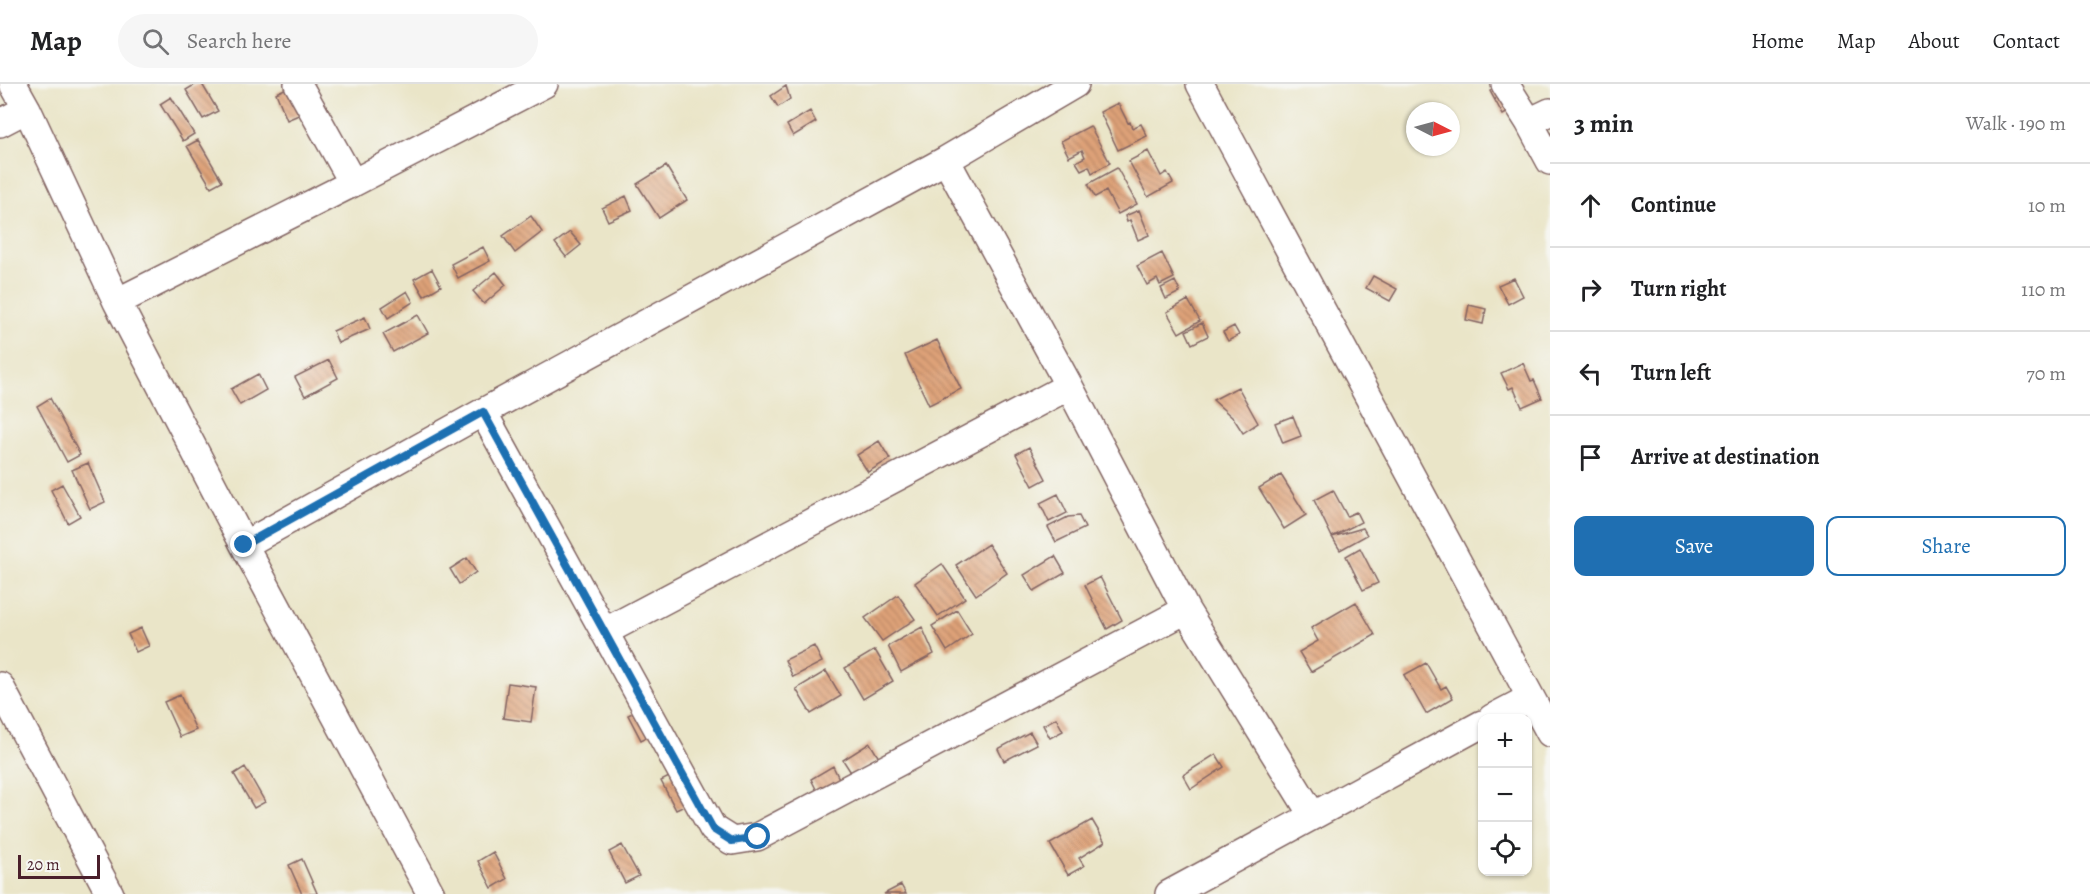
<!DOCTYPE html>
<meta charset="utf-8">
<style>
:root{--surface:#fff;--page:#f6f6f6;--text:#202124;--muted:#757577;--line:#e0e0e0;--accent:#1f6fb2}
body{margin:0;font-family:Alegreya,serif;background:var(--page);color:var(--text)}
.controls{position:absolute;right:18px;bottom:18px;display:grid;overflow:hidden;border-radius:12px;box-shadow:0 2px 4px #0004}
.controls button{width:54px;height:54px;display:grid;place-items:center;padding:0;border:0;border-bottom:2px solid var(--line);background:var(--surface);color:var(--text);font:30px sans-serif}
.compass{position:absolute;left:1406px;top:18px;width:54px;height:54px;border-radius:50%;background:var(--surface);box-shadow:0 2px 4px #0004;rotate:96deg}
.scale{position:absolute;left:18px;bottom:15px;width:82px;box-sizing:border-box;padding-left:6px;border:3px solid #4a1f2b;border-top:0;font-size:16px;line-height:21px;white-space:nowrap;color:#4a1f2b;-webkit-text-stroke:4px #f6f6f2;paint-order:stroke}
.stop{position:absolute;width:18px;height:18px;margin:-14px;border:4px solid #1f6fb2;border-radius:50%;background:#fff}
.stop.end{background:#1f6fb2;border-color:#fff;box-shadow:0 2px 6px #0008}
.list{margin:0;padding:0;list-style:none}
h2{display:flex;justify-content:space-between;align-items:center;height:78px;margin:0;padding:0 24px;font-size:26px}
h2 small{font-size:20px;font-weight:400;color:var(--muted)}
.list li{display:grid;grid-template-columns:39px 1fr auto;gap:18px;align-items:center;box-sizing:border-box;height:84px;padding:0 24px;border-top:2px solid var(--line)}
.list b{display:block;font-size:22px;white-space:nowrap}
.list em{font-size:20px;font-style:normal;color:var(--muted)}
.actions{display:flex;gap:12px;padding:18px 24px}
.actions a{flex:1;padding:14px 0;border:2px solid var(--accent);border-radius:12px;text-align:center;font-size:21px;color:var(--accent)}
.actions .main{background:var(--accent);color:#fff}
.icon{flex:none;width:33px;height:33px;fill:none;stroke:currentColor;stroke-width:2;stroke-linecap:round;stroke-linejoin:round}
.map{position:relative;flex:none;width:1550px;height:810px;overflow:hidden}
header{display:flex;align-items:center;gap:36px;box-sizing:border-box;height:84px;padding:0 30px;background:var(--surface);border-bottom:2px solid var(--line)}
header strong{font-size:28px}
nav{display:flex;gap:33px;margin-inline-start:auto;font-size:21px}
.search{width:420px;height:54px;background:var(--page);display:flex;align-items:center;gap:15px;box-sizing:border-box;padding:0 21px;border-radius:33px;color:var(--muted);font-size:22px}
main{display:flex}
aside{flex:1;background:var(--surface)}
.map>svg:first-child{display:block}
</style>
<header>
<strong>Map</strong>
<div class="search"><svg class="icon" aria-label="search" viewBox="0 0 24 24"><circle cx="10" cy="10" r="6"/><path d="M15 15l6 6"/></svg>Search here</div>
<nav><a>Home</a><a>Map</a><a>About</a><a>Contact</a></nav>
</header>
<main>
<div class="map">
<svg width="1550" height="810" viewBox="0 0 1550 810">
<defs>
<pattern id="building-back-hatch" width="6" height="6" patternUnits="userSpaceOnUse" patternTransform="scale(1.5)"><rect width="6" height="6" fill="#dea278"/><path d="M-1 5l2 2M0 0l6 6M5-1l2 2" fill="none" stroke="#b68363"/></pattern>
</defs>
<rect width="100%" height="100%" fill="#f6f6f2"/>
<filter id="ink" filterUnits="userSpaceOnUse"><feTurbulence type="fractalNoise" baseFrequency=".0167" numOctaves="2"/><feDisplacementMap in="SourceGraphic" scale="12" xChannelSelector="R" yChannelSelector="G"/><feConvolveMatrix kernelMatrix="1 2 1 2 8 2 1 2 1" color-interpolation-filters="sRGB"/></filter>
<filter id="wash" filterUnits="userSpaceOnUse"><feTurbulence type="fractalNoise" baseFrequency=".008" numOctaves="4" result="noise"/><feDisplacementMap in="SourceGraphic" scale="24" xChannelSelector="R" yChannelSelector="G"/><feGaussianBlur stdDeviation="1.35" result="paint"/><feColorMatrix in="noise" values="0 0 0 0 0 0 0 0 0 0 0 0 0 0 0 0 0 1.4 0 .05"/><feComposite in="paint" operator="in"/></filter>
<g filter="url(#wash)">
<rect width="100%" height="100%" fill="#eae5c8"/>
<g id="blocks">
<!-- building -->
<path fill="url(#building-back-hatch)" d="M 196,0 L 202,0 L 218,27 L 203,35 L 186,6 Z
M 1504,1 L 1516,24 L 1503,31 L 1490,7 Z
M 786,2 L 790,15 L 778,23 L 771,12 Z
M 289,3 L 301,30 L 287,36 L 276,9 Z
M 171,13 L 194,50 L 183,57 L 160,20 Z
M 1118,19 L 1128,39 L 1130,38 L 1132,44 L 1141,40 L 1147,52 L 1118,66 L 1100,28 Z
M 810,27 L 816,38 L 793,52 L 787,41 Z
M 1090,42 L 1110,79 L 1092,89 L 1089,82 L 1081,86 L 1076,78 L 1085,73 L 1082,66 L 1069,73 L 1061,57 Z
M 198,56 L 222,97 L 211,103 L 187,62 Z
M 1148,67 L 1161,92 L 1167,88 L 1173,99 L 1148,113 L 1129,77 Z
M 666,82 L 687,116 L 659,134 L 637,100 Z
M 1117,84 L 1137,120 L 1118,130 L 1106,107 L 1095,113 L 1088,100 Z
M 626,112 L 632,126 L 608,137 L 602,124 Z
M 1139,126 L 1149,151 L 1138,156 L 1130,136 L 1127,138 L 1125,132 Z
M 531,132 L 542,148 L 515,169 L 503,152 Z
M 570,148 L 581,161 L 566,173 L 555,159 Z
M 483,163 L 490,177 L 458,194 L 451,180 Z
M 1162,169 L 1174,194 L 1160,201 L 1157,195 L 1147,201 L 1137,182 Z
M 432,185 L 441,202 L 424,212 L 414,195 Z
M 496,188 L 506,201 L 484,220 L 473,207 Z
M 1373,192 L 1397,205 L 1390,217 L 1366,204 Z
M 1514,194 L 1523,212 L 1508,220 L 1498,201 Z
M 1175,197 L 1180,208 L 1166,215 L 1161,204 Z
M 407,207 L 413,218 L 388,234 L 382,223 Z
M 1188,216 L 1200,237 L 1179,249 L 1167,228 Z
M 1469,221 L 1486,225 L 1483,240 L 1466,236 Z
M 418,231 L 428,249 L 393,268 L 383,250 Z
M 365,233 L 370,245 L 338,259 L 333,247 Z
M 1202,239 L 1208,252 L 1192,260 L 1186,247 Z
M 1234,242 L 1239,251 L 1228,257 L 1223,248 Z
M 937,256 L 961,305 L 929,321 L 905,271 Z
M 329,276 L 338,294 L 305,312 L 295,293 Z
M 1523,279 L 1531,297 L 1534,296 L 1542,314 L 1522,323 L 1513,303 L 1509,305 L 1501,289 Z
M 258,290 L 266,306 L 240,321 L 231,305 Z
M 1238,303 L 1258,339 L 1243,349 L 1234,335 L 1213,316 Z
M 50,314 L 80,371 L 67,378 L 37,322 Z
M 1293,332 L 1301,352 L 1283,359 L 1275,339 Z
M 879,357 L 890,375 L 868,388 L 857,371 Z
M 1029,363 L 1046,395 L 1033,402 L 1016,370 Z
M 88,379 L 105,418 L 90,425 L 72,386 Z
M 1281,391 L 1306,431 L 1284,445 L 1259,404 Z
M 62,400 L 80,432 L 68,439 L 51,406 Z
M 1333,406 L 1347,432 L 1356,428 L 1361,438 L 1332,453 L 1314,416 Z
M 1058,410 L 1067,429 L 1049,438 L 1040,419 Z
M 1079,432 L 1085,444 L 1056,458 L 1048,443 L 1068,433 Z
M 1363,444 L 1367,451 L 1340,466 L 1332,453 Z
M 988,460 L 1007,489 L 976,511 L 956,481 Z
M 1360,464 L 1378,499 L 1363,506 L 1346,472 Z
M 1055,472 L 1065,489 L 1034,507 L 1024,491 Z
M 467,474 L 476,488 L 459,500 L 450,485 Z
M 942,480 L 965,514 L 938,532 L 915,499 Z
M 1100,493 L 1122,536 L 1107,545 L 1085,501 Z
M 898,511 L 915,535 L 882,557 L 865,534 Z
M 1356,518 L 1375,551 L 1311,588 L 1299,568 L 1318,557 L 1311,544 Z
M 957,526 L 972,550 L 947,567 L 932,542 Z
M 922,543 L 934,570 L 901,588 L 888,562 Z
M 141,544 L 149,562 L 136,568 L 128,550 Z
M 814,562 L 822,578 L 793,593 L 785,576 Z
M 875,566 L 893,597 L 863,615 L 845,584 Z
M 1426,579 L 1441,605 L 1446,602 L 1453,614 L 1426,630 L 1404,591 Z
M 826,587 L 841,612 L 811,630 L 796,605 Z
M 508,599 L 536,603 L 531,638 L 503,634 Z
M 180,611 L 196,646 L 180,653 L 164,618 Z
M 643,624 L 655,649 L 641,656 L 628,631 Z
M 1056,634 L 1063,647 L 1050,654 L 1043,641 Z
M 1030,648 L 1037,660 L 1004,677 L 998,665 Z
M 870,659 L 879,674 L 852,690 L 843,676 Z
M 1216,670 L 1224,683 L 1191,705 L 1183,691 Z
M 833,682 L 841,699 L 819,711 L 811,695 Z
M 245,683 L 265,718 L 254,724 L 234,690 Z
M 675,690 L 691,719 L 676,726 L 661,697 Z
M 1092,736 L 1105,758 L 1079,774 L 1084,782 L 1068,791 L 1050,760 Z
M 622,761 L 639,792 L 625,799 L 609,768 Z
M 493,768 L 507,795 L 492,804 L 478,777 Z
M 302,775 L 317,809 L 315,810 L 302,810 L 289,781 Z
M 901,801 L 906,810 L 884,810 Z"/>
</g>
</g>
<g filter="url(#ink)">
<use href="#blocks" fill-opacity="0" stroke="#826462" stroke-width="1.5"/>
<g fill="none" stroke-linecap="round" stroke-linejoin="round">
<defs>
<path id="street" d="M 13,0 L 27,25 L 117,218 L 244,461 L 431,810
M 298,0 L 353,99 L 544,0
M 1200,0 L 1550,649
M 1505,0 L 1529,38 L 1550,28
M 1529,38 L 1550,77
M 0,39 L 27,25
M 946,76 L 1069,302 L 1186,526 L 1313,732
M 117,218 L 353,99
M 483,328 L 713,745 L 732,757 L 757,753 L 1186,526
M 244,461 L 483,328 L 946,76 L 1075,0
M 604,548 L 1069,302
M 0,602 L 110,810
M 1492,634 L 1530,614
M 1169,810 L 1482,640"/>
</defs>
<!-- street casing -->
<use href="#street" stroke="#826462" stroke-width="30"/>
<!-- street -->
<use href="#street" stroke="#fff" stroke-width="27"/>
</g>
</g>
<g fill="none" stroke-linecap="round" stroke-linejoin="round" filter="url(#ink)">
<!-- route -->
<path stroke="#1f6fb2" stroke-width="8" d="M 244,461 L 483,328 L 713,745 L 732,757 L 758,753"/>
</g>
</svg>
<div class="controls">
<button>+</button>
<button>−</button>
<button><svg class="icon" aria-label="locate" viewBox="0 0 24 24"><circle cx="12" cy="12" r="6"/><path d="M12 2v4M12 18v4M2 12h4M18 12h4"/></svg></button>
</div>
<svg class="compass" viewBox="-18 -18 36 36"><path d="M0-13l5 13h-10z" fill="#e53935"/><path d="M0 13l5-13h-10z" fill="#757577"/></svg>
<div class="scale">20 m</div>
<div class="stop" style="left:758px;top:753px"></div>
<div class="stop end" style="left:244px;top:461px"></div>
</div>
<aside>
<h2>3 min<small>Walk · 190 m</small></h2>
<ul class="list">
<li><svg class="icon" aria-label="ahead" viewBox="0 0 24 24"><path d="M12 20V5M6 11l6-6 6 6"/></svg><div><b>Continue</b></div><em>10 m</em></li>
<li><svg class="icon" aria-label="right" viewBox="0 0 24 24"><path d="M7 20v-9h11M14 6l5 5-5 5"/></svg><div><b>Turn right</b></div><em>110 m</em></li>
<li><svg class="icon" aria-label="left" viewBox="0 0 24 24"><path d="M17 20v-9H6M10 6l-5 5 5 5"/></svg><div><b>Turn left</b></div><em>70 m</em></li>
<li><svg class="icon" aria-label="arrive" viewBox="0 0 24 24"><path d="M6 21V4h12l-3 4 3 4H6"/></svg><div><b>Arrive at destination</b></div></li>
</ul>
<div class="actions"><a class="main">Save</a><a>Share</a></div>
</aside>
</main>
